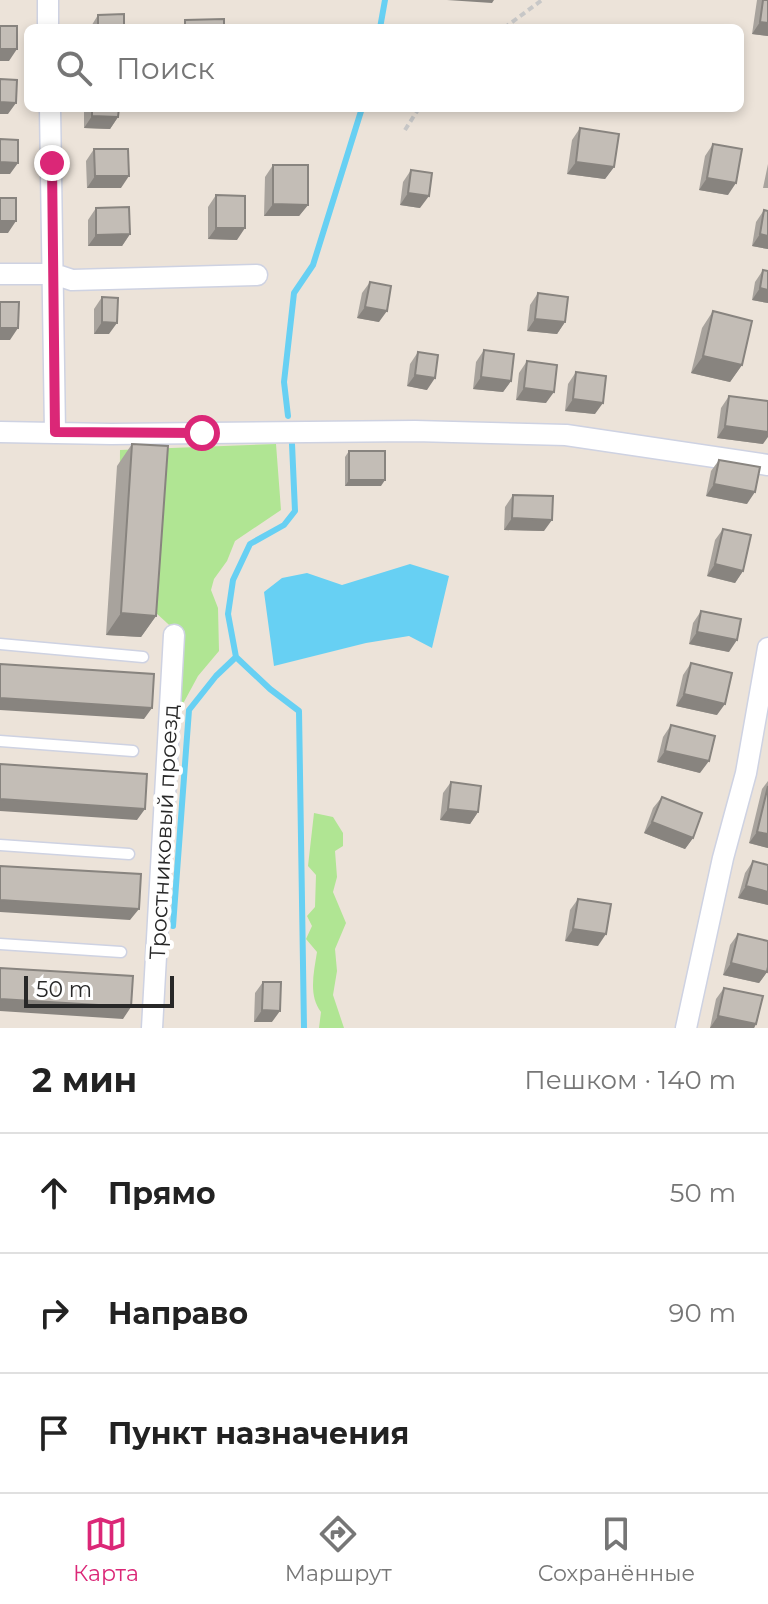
<!DOCTYPE html>
<html lang="ru">
<meta charset="utf-8">
<style>
:root{--surface:#fff;--page:#f2f2f2;--text:#222;--muted:#767676;--line:#e0e0e0;--accent:#db2777}
body{margin:0;font-family:Montserrat,sans-serif;background:var(--page);color:var(--text)}
.scale{position:absolute;left:24px;bottom:20px;width:150px;box-sizing:border-box;padding-left:8px;border:4px solid #282828;border-top:0;font-size:22px;line-height:28px;white-space:nowrap;color:#282828;-webkit-text-stroke:6px #fff;paint-order:stroke}
.stop{position:absolute;width:24px;height:24px;margin:-18px;border:6px solid #db2777;border-radius:50%;background:#fff}
.stop.end{background:#db2777;border-color:#fff;box-shadow:0 2px 8px #0008}
.list{margin:0;padding:0;list-style:none}
h2{display:flex;justify-content:space-between;align-items:center;height:104px;margin:0;padding:0 32px;font-size:34px}
h2 small{font-size:26px;font-weight:400;color:var(--muted)}
.list li{display:grid;grid-template-columns:52px 1fr auto;gap:24px;align-items:center;box-sizing:border-box;height:120px;padding:0 32px;border-top:2px solid var(--line)}
.list b{display:block;font-size:30px;white-space:nowrap}
.list em{font-size:26px;font-style:normal;color:var(--muted)}
.icon{flex:none;width:44px;height:44px;fill:none;stroke:currentColor;stroke-width:2;stroke-linecap:round;stroke-linejoin:round}
.map{position:relative;flex:none;width:768px;height:1028px;overflow:hidden}
.search{position:absolute;background:var(--surface);box-shadow:0 4px 12px #0003;left:24px;right:24px;top:24px;height:88px;display:flex;align-items:center;gap:20px;box-sizing:border-box;padding:0 28px;border-radius:12px;color:var(--muted);font-size:30px}
.sheet{height:464px;background:var(--surface)}
nav{display:flex;justify-content:space-around;align-items:center;box-sizing:border-box;height:112px;border-top:2px solid var(--line);background:var(--surface);font-size:22px;color:var(--muted)}
nav a{display:grid;justify-items:center;gap:4px}
nav .on{color:var(--accent)}
.map>svg:first-child{display:block}
</style>
<div class="map">
<svg width="768" height="1028" viewBox="0 0 768 1028">
<rect width="100%" height="100%" fill="#ece3d9"/>
<!-- green -->
<path fill="#b0e593" d="M 276,444 L 281,510 L 235,541 L 227,561 L 214,579 L 211,590 L 218,608 L 219,651 L 198,676 L 178,713 L 178,740 L 174,774 L 179,634 L 119,579 L 120,450 Z
M 314,813 L 333,817 L 343,833 L 343,846 L 335,851 L 337,877 L 333,892 L 346,923 L 335,949 L 337,971 L 333,995 L 344,1028 L 319,1028 L 321,1012 C 308,995 314,972 317,952 L 306,939 L 312,926 L 307,916 L 315,907 L 316,875 L 308,866 Z"/>
<!-- water -->
<path fill="#67d0f3" d="M 410,564 L 449,576 L 432,648 L 409,636 L 366,643 L 274,666 L 264,592 L 282,578 L 307,573 L 342,585 Z"/>
<g fill="none" stroke-linecap="round" stroke-linejoin="round">
<!-- stream -->
<path stroke="#67d0f3" stroke-width="6" d="M 380,28 L 385,0
M 288,416 L 284,382 L 294,293 L 313,265 L 362,108
M 292,444 L 295,511 L 284,525 L 250,544 L 233,580 L 228,614 L 236,657 L 270,689 L 299,711 L 304,1028
M 173,926 L 189,710 L 216,676 L 236,657"/>
<defs>
<path id="service" d="M 0,644 L 143,657
M 0,741 L 133,751
M 0,845 L 129,854
M 0,944 L 121,952"/>
<path id="minor" d="M 48,0 L 48,28
M 50,108 L 55,432
M 0,274 L 54,274 L 72,280 L 257,275
M 0,432 L 111,434 L 415,431 L 566,435 L 768,465
M 152,1028 L 174,635
M 686,1028 L 723,858 L 746,773 L 768,648"/>
</defs>
<!-- service casing -->
<use href="#service" stroke="#ced2e2" stroke-width="13"/>
<!-- minor casing -->
<use href="#minor" stroke="#ced2e2" stroke-width="23"/>
<!-- path -->
<path stroke="#c7c7c7" stroke-width="4" stroke-dasharray="6 4" stroke-linecap="butt" d="M 504,28 L 542,0
M 405,130 L 419,108"/>
<!-- service -->
<use href="#service" stroke="#fff" stroke-width="10"/>
<!-- minor -->
<use href="#minor" stroke="#fff" stroke-width="20"/>
</g>
<!-- wall -->
<path fill="#a8a39d" d="M 757,0 L 768,0 L 768,36 L 752,34 Z
M 98,15 L 124,28 L 90,28 Z
M 84,108 L 119,108 L 118,117 L 110,129 L 84,128 Z
M 580,128 L 614,167 L 605,179 L 567,174 L 572,140 Z
M 713,144 L 728,195 L 699,190 L 705,156 Z
M 94,149 L 121,188 L 87,188 L 86,161 Z
M 768,164 L 768,188 L 763,188 Z
M 273,165 L 308,205 L 299,216 L 264,216 L 265,177 Z
M 411,170 L 420,208 L 400,205 L 403,182 Z
M 216,195 L 237,240 L 208,239 L 208,207 Z
M 96,208 L 130,234 L 122,246 L 88,246 L 88,220 Z
M 764,210 L 768,249 L 752,246 L 756,222 Z
M 763,270 L 768,303 L 752,300 L 755,282 Z
M 370,282 L 379,322 L 357,318 L 362,293 Z
M 538,293 L 565,322 L 557,334 L 527,331 L 530,305 Z
M 102,297 L 109,334 L 94,334 L 94,309 Z
M 713,311 L 742,365 L 730,382 L 691,373 L 702,328 Z
M 484,350 L 511,381 L 503,392 L 473,389 L 476,362 Z
M 418,352 L 427,390 L 407,386 L 410,364 Z
M 527,361 L 546,403 L 516,400 L 519,373 Z
M 576,372 L 595,414 L 565,411 L 568,384 Z
M 729,396 L 763,444 L 717,438 L 721,408 Z
M 132,444 L 156,616 L 141,637 L 106,635 L 117,466 Z
M 349,451 L 381,486 L 345,486 L 345,457 Z
M 719,460 L 747,504 L 706,496 L 711,471 Z
M 513,495 L 544,531 L 504,530 L 505,507 Z
M 723,529 L 743,571 L 735,583 L 707,576 L 715,540 Z
M 701,611 L 729,652 L 689,644 L 693,623 Z
M 691,663 L 717,715 L 676,706 L 683,675 Z
M 671,725 L 700,773 L 657,762 L 663,737 Z
M 768,781 L 768,848 L 749,843 L 762,789 Z
M 451,782 L 478,812 L 470,824 L 440,820 L 443,793 Z
M 662,797 L 693,838 L 685,849 L 644,833 L 653,808 Z
M 753,861 L 768,865 L 768,905 L 738,898 L 745,873 Z
M 578,899 L 598,946 L 565,941 L 570,910 Z
M 738,934 L 767,972 L 759,983 L 723,975 L 730,945 Z
M 263,982 L 272,1022 L 254,1022 L 255,993 Z
M 724,988 L 756,1024 L 754,1028 L 710,1028 L 716,999 Z"/>
<!-- shaded-wall -->
<path fill="#88847f" d="M 447,0 L 494,0 L 492,3 Z
M 760,22 L 768,23 L 768,36 L 752,34 Z
M 0,49 L 17,49 L 9,61 L 0,61 Z
M 0,102 L 16,103 L 8,114 L 0,114 Z
M 92,116 L 118,117 L 110,129 L 84,128 Z
M 0,162 L 18,163 L 10,174 L 0,174 Z
M 576,162 L 614,167 L 605,179 L 567,174 Z
M 95,176 L 129,176 L 121,188 L 87,188 Z
M 707,178 L 736,183 L 728,195 L 699,190 Z
M 408,193 L 429,196 L 420,208 L 400,205 Z
M 273,204 L 308,205 L 299,216 L 264,216 Z
M 0,221 L 16,221 L 8,233 L 0,233 Z
M 216,228 L 245,228 L 237,240 L 208,239 Z
M 130,234 L 122,246 L 88,246 L 96,235 Z
M 760,234 L 768,236 L 768,249 L 752,246 Z
M 760,288 L 768,290 L 768,303 L 752,300 Z
M 365,307 L 387,311 L 379,322 L 357,318 Z
M 535,319 L 565,322 L 557,334 L 527,331 Z
M 102,322 L 117,323 L 109,334 L 94,334 Z
M 0,328 L 18,328 L 10,340 L 0,340 Z
M 703,356 L 742,365 L 730,382 L 691,373 Z
M 415,375 L 435,378 L 427,390 L 407,386 Z
M 481,377 L 511,381 L 503,392 L 473,389 Z
M 524,388 L 554,392 L 546,403 L 516,400 Z
M 573,399 L 603,403 L 595,414 L 565,411 Z
M 725,426 L 768,432 L 768,437 L 763,444 L 717,438 Z
M 349,480 L 385,480 L 381,486 L 345,486 Z
M 714,484 L 755,492 L 747,504 L 706,496 Z
M 512,518 L 552,520 L 544,531 L 504,530 Z
M 715,564 L 743,571 L 735,583 L 707,576 Z
M 121,613 L 156,616 L 141,637 L 106,635 Z
M 697,632 L 737,640 L 729,652 L 689,644 Z
M 684,694 L 725,704 L 717,715 L 676,706 Z
M 0,698 L 152,708 L 144,719 L 0,710 Z
M 665,751 L 709,761 L 700,773 L 657,762 Z
M 0,799 L 145,809 L 137,820 L 0,811 Z
M 448,809 L 478,812 L 470,824 L 440,820 Z
M 652,822 L 693,838 L 685,849 L 644,833 Z
M 757,832 L 768,834 L 768,848 L 749,843 Z
M 746,886 L 768,892 L 768,905 L 738,898 Z
M 0,900 L 139,909 L 130,920 L 0,912 Z
M 573,929 L 606,934 L 598,946 L 565,941 Z
M 731,963 L 767,972 L 759,983 L 723,975 Z
M 0,999 L 131,1007 L 123,1019 L 0,1011 Z
M 262,1010 L 280,1011 L 272,1022 L 254,1022 Z
M 718,1016 L 756,1024 L 754,1028 L 710,1028 Z"/>
<!-- building -->
<path fill="#c3bdb6" stroke="#88847f" stroke-width="2" d="M 763,0 L 768,0 L 768,23 L 760,22 Z
M 124,14 L 124,28 L 98,28 L 98,15 Z
M 224,19 L 224,28 L 185,28 L 185,20 Z
M 0,26 L 17,26 L 17,49 L 0,49 Z
M 0,79 L 17,80 L 16,103 L 0,102 Z
M 92,108 L 119,108 L 118,117 L 92,116 Z
M 580,128 L 619,134 L 614,167 L 576,162 Z
M 0,139 L 18,140 L 18,163 L 0,162 Z
M 713,144 L 742,149 L 736,183 L 707,178 Z
M 94,149 L 128,149 L 129,176 L 95,176 Z
M 273,165 L 308,165 L 308,205 L 273,204 Z
M 411,170 L 432,173 L 429,196 L 408,193 Z
M 216,195 L 245,196 L 245,228 L 216,228 Z
M 0,198 L 16,198 L 16,221 L 0,221 Z
M 129,207 L 130,234 L 96,235 L 96,208 Z
M 764,210 L 768,211 L 768,236 L 760,234 Z
M 763,270 L 768,271 L 768,290 L 760,288 Z
M 370,282 L 391,286 L 387,311 L 365,307 Z
M 538,293 L 568,297 L 565,322 L 535,319 Z
M 102,297 L 118,298 L 117,323 L 102,322 Z
M 0,302 L 19,302 L 18,328 L 0,328 Z
M 713,311 L 752,321 L 742,365 L 703,356 Z
M 484,350 L 514,354 L 511,381 L 481,377 Z
M 418,352 L 438,355 L 435,378 L 415,375 Z
M 527,361 L 557,365 L 554,392 L 524,388 Z
M 576,372 L 606,376 L 603,403 L 573,399 Z
M 729,396 L 768,401 L 768,432 L 725,426 Z
M 132,444 L 168,446 L 156,616 L 121,613 Z
M 349,451 L 385,451 L 385,480 L 349,480 Z
M 719,460 L 760,467 L 755,492 L 714,484 Z
M 513,495 L 553,496 L 552,520 L 512,518 Z
M 723,529 L 751,535 L 743,571 L 715,564 Z
M 701,611 L 741,619 L 737,640 L 697,632 Z
M 691,663 L 732,673 L 725,704 L 684,694 Z
M 0,664 L 154,674 L 152,708 L 0,698 Z
M 671,725 L 715,736 L 709,761 L 665,751 Z
M 0,764 L 147,774 L 145,809 L 0,799 Z
M 451,782 L 481,786 L 478,812 L 448,809 Z
M 768,786 L 768,834 L 757,832 Z
M 662,797 L 702,813 L 693,838 L 652,822 Z
M 753,861 L 768,865 L 768,892 L 746,886 Z
M 0,866 L 141,874 L 139,909 L 0,900 Z
M 578,899 L 611,904 L 606,934 L 573,929 Z
M 738,934 L 768,941 L 768,967 L 767,972 L 731,963 Z
M 0,968 L 133,976 L 131,1007 L 0,999 Z
M 263,982 L 281,982 L 280,1011 L 262,1010 Z
M 724,988 L 763,996 L 756,1024 L 718,1016 Z"/>
<g fill="none" stroke-linecap="round" stroke-linejoin="round">
<!-- route -->
<path stroke="#db2777" stroke-width="10" d="M 52,163 L 55,432 L 202,433"/>
</g>
<g text-anchor="middle" dominant-baseline="central" stroke-width="8" stroke-linejoin="round" paint-order="stroke">
<!-- street labels -->
<g font-size="22" fill="#282828" stroke="#fff">
<text transform="translate(164 832) rotate(-87)">Тростниковый проезд</text>
</g>
</g>
</svg>
<div class="scale">50 m</div>
<div class="stop" style="left:202px;top:433px"></div>
<div class="stop end" style="left:52px;top:163px"></div>
<div class="search"><svg class="icon" aria-label="search" viewBox="0 0 24 24"><circle cx="10" cy="10" r="6"/><path d="M15 15l6 6"/></svg>Поиск</div>
</div>
<section class="sheet">
<h2>2 мин<small>Пешком · 140 m</small></h2>
<ul class="list">
<li><svg class="icon" aria-label="ahead" viewBox="0 0 24 24"><path d="M12 20V5M6 11l6-6 6 6"/></svg><div><b>Прямо</b></div><em>50 m</em></li>
<li><svg class="icon" aria-label="right" viewBox="0 0 24 24"><path d="M7 20v-9h11M14 6l5 5-5 5"/></svg><div><b>Направо</b></div><em>90 m</em></li>
<li><svg class="icon" aria-label="arrive" viewBox="0 0 24 24"><path d="M6 21V4h12l-3 4 3 4H6"/></svg><div><b>Пункт назначения</b></div></li>
</ul>
</section>
<nav>
<a class="on"><svg class="icon" aria-label="map" viewBox="0 0 24 24"><path d="M3 6l6-2 6 2 6-2v14l-6 2-6-2-6 2zM9 4v14M15 6v14"/></svg>Карта</a>
<a><svg class="icon" aria-label="directions" viewBox="0 0 24 24"><path d="M12 3l9 9-9 9-9-9zM9 14v-3h6M13 9l2 2-2 2"/></svg>Маршрут</a>
<a><svg class="icon" aria-label="saved" viewBox="0 0 24 24"><path d="M7 4h10v16l-5-4-5 4z"/></svg>Сохранённые</a>
</nav>
